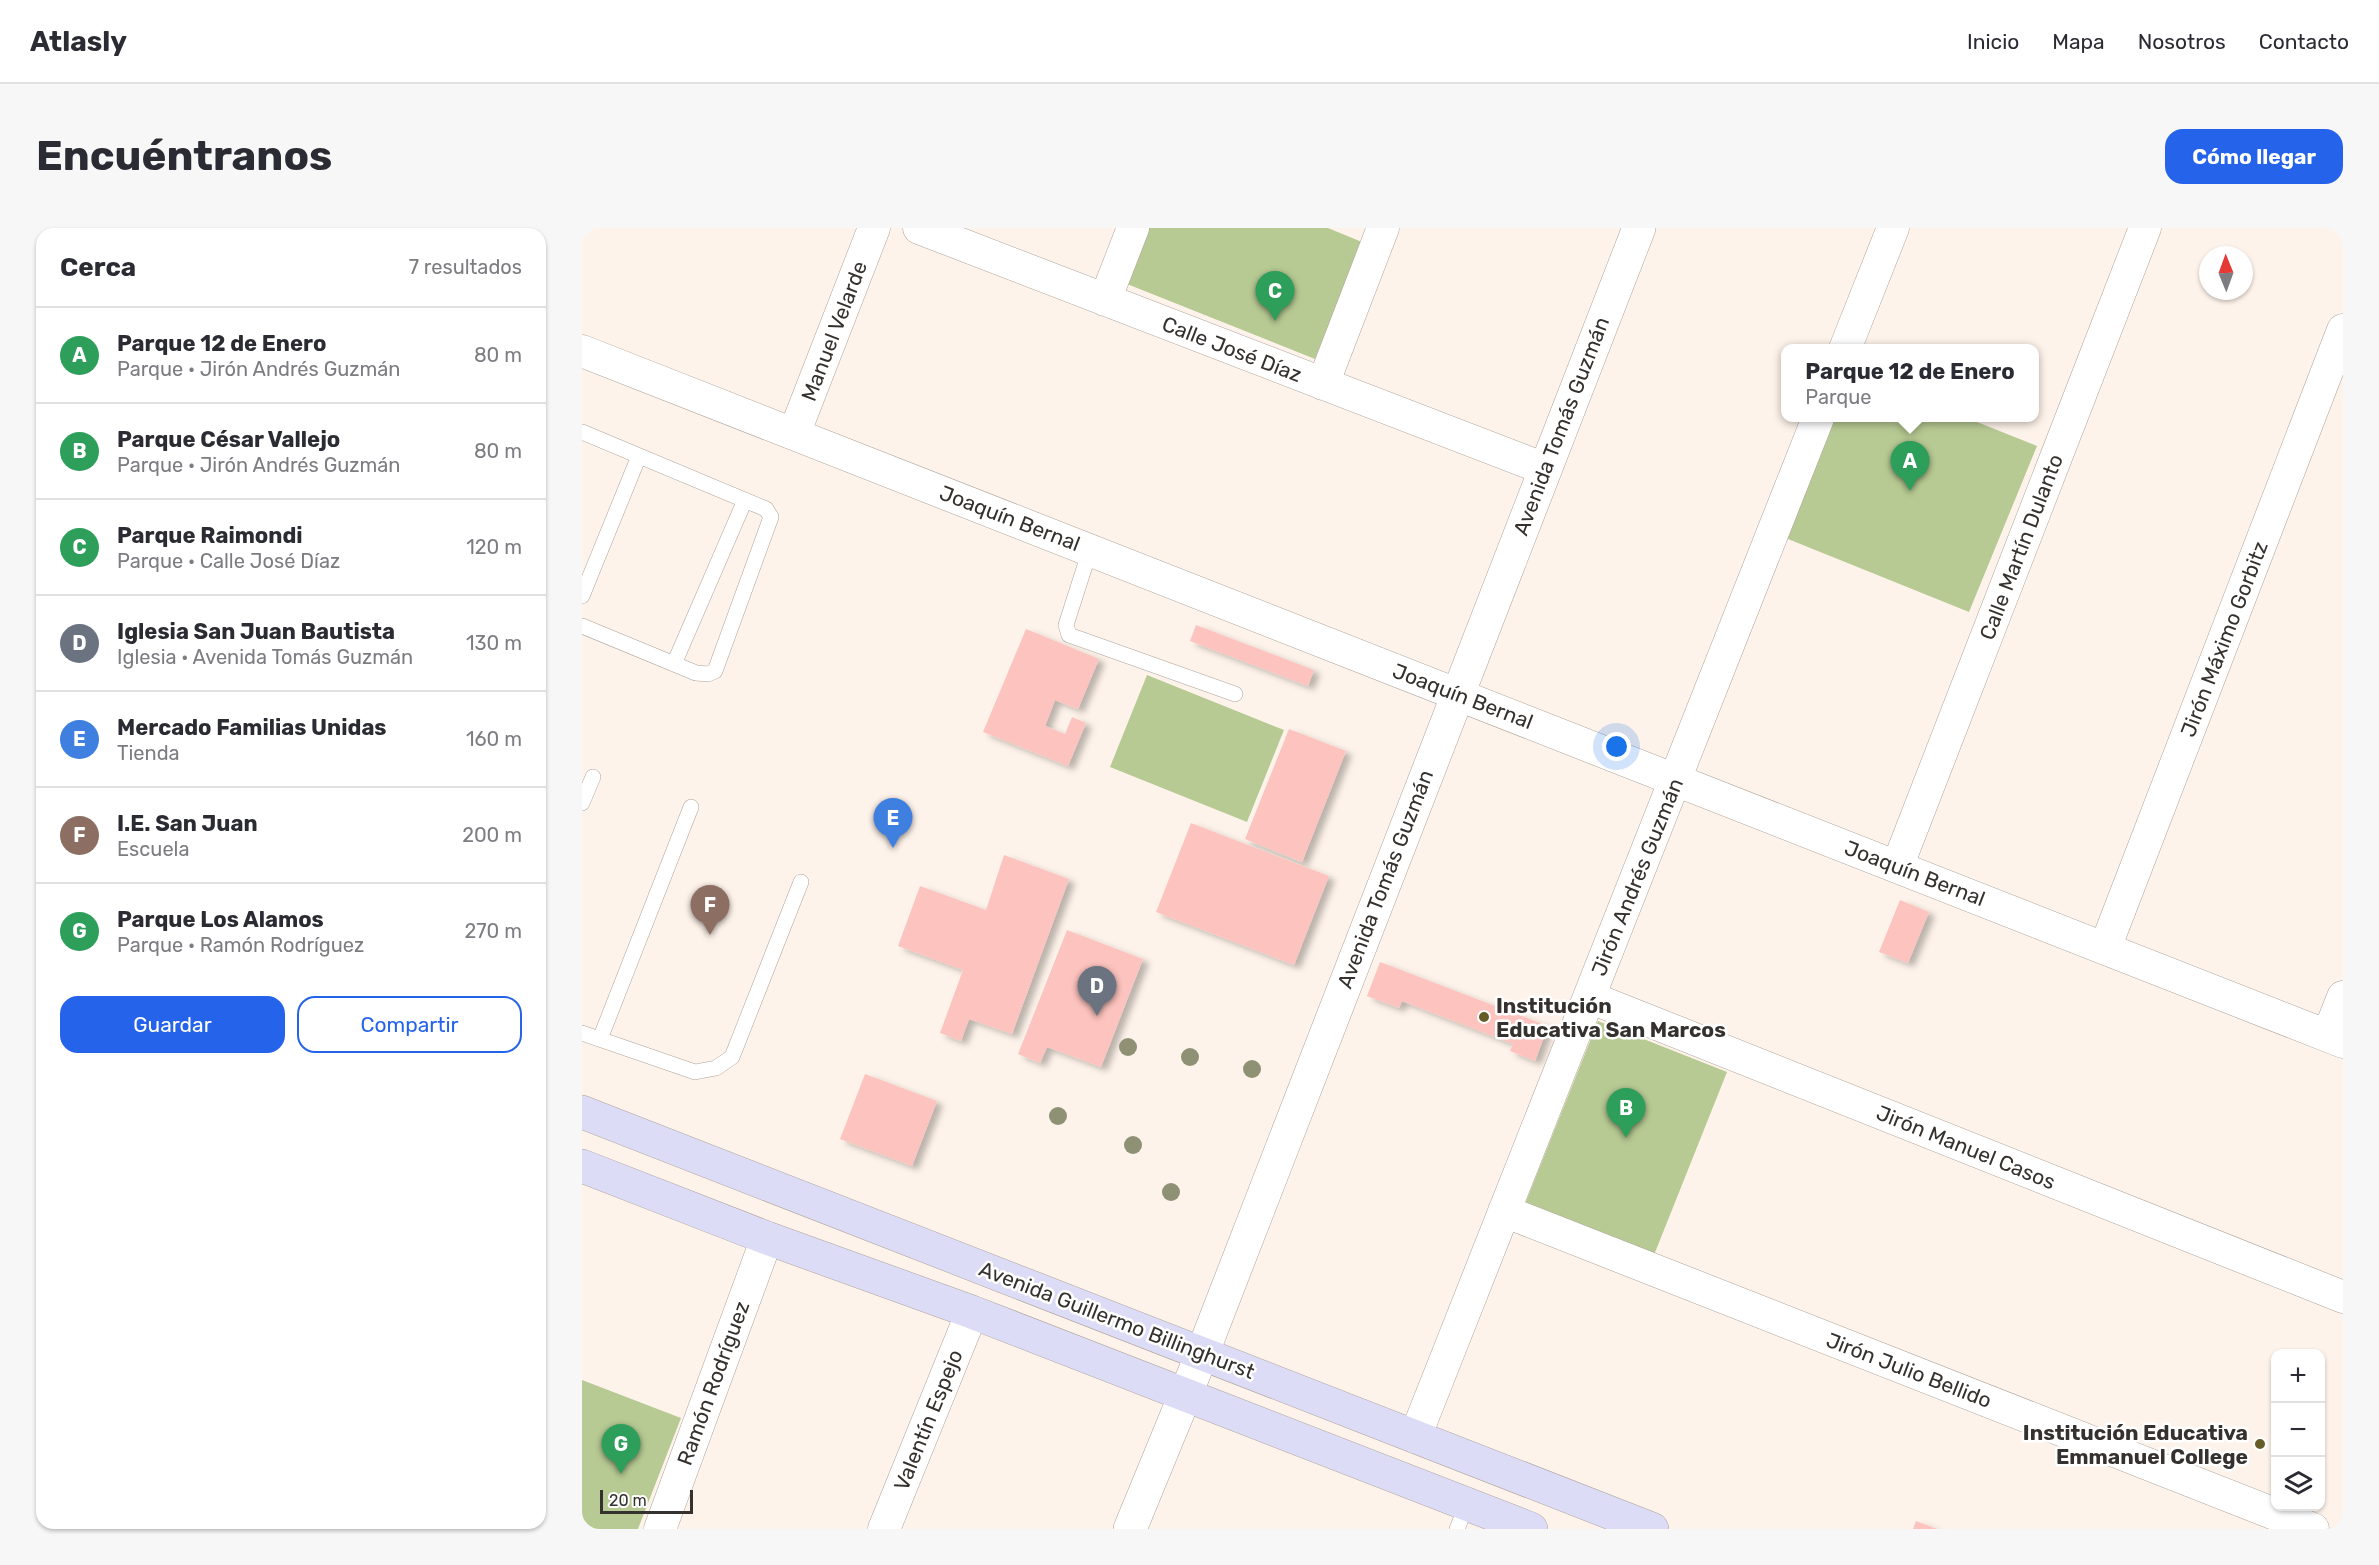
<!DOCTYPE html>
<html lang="es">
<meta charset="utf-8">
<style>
:root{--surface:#fff;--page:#f7f7f7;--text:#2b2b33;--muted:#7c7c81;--line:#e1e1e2;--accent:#2563eb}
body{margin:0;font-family:Rubik,sans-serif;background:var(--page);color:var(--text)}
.controls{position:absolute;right:18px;bottom:18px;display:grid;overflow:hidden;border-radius:12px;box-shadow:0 2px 4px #0004}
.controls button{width:54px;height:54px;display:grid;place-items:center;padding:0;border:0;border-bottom:2px solid var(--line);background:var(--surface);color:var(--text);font:30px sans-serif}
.compass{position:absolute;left:1617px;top:18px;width:54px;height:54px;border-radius:50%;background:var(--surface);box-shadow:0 2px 4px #0004;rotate:359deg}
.scale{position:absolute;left:18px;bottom:15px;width:93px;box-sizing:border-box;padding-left:6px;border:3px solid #35312e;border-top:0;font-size:16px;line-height:21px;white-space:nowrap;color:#35312e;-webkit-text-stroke:4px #fff;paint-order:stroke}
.you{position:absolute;left:1035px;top:519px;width:21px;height:21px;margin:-15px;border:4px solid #fff;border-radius:50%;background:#1a73e8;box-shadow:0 0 0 9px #1a73e833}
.badge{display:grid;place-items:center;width:39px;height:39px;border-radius:50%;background:var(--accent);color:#fff;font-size:20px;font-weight:700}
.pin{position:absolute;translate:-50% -50px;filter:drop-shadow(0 2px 3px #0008)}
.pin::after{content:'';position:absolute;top:32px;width:21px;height:18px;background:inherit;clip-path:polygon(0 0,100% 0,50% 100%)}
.popup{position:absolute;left:1199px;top:116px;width:258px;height:78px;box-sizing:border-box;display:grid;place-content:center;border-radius:12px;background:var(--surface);filter:drop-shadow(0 2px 4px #0005);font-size:20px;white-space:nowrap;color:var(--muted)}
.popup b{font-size:22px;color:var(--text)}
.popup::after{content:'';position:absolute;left:50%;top:100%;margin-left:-12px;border:12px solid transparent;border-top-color:var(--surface)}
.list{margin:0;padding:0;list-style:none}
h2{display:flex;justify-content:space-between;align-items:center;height:78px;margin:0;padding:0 24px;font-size:26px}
h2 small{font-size:20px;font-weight:400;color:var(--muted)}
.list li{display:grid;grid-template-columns:39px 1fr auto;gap:18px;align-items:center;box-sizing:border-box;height:96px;padding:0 24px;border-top:2px solid var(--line)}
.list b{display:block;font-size:22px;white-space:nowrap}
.list p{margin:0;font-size:20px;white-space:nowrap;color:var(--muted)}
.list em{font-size:20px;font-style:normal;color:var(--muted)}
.actions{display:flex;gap:12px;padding:18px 24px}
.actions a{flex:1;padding:14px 0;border:2px solid var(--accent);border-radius:18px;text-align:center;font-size:21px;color:var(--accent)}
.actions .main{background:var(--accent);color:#fff}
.icon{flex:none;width:33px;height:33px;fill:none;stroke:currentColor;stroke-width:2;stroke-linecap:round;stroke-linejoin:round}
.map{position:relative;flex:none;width:1761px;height:1301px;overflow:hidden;border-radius:18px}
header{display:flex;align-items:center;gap:36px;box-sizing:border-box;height:84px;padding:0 30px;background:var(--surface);border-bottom:2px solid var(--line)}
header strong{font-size:28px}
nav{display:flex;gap:33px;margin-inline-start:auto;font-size:21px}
.intro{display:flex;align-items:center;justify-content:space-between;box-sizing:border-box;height:144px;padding:0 36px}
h1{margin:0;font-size:42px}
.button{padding:15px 27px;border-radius:18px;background:var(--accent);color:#fff;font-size:21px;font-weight:700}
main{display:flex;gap:36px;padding:0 36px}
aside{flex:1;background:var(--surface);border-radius:18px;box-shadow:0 2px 4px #0004}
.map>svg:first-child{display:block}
</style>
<header>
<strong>Atlasly</strong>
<nav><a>Inicio</a><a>Mapa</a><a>Nosotros</a><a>Contacto</a></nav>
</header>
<div class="intro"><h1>Encuéntranos</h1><a class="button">Cómo llegar</a></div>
<main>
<aside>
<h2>Cerca<small>7 resultados</small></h2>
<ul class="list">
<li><span class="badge" style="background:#2e9e5b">A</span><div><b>Parque 12 de Enero</b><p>Parque · Jirón Andrés Guzmán</p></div><em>80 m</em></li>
<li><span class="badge" style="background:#2e9e5b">B</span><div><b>Parque César Vallejo</b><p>Parque · Jirón Andrés Guzmán</p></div><em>80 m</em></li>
<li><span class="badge" style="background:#2e9e5b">C</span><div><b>Parque Raimondi</b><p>Parque · Calle José Díaz</p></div><em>120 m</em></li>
<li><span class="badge" style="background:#6b7280">D</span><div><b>Iglesia San Juan Bautista</b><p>Iglesia · Avenida Tomás Guzmán</p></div><em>130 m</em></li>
<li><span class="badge" style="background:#3f7fe0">E</span><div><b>Mercado Familias Unidas</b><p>Tienda</p></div><em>160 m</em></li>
<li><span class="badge" style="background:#8d6e63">F</span><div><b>I.E. San Juan</b><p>Escuela</p></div><em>200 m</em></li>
<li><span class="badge" style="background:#2e9e5b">G</span><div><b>Parque Los Alamos</b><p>Parque · Ramón Rodríguez</p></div><em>270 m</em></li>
</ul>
<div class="actions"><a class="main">Guardar</a><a>Compartir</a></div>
</aside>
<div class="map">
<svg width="1761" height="1301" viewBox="0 0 1761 1301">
<defs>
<filter id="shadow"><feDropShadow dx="6" dy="4" stdDeviation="3" flood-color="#0004"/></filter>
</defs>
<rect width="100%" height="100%" fill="#fef3ea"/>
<!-- green -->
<path fill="#b7ca93" d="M 567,0 L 746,0 L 780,14 L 733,131 L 545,56 Z
M 1250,190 L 1385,190 L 1455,218 L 1387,384 L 1201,309 Z
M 565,447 L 702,502 L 665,594 L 528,539 Z
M 1016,793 L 1145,844 L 1072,1027 L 943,976 Z
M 0,1152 L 99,1190 L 56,1301 L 0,1301 Z"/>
<!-- building -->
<path fill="#fdc3be" filter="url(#shadow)" d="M 614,397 L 732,442 L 726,458 L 608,413 Z
M 444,401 L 517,431 L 496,481 L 473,472 L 463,498 L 483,506 L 490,489 L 504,495 L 486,538 L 401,504 Z
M 707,501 L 764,523 L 720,634 L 663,611 Z
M 609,595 L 747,648 L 712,737 L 574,684 Z
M 422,627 L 487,651 L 430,806 L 387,791 L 379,813 L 358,805 L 381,742 L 316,718 L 338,658 L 404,682 Z
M 1318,672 L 1347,684 L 1326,735 L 1297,724 Z
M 485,702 L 561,731 L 519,839 L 465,819 L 458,835 L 436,826 Z
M 798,734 L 966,798 L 953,833 L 928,823 L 931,816 L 820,773 L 817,780 L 785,768 Z
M 283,846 L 355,873 L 330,938 L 258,911 Z
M 1334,1293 L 1355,1301 L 1331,1301 Z"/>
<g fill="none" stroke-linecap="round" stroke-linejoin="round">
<defs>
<path id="service" d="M 0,204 L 184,281 L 189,289 L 133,443 L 126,446 L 114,445 L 0,398
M 508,322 L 484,397 L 487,407 L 653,466
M 0,368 L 57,228
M 92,436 L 163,272
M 0,575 L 11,549
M 0,805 L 113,844 L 134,840 L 150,829 L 219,654
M 18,811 L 109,579
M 875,1301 L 885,1276"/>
<path id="minor" d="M 337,0 L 963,241
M 523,72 L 551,0
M 1263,121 L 1311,0
M 0,123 L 1761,814
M 741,156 L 801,0
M 212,206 L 292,0
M 1315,639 L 1563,0
M 1523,720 L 1761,102
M 1007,769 L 1761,1069
M 1746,807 L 1761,769
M 922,983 L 1731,1301
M 833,1209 L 1236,190
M 78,1301 L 185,1010
M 302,1301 L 390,1084"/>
<path id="tertiary" d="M 548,1301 L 620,1126 L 1057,0"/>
<path id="secondary" d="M 0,884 L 1070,1301
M 0,938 L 185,1010 L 390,1084 L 949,1301"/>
</defs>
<!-- service casing -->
<use href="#service" stroke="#ada39b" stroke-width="16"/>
<!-- minor casing -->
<use href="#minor" stroke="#ada39b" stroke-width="33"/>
<!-- tertiary casing -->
<use href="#tertiary" stroke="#ada39b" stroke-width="34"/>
<!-- secondary casing -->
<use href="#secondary" stroke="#ada39b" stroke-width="34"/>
<!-- service -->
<use href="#service" stroke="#fff" stroke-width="15"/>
<!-- minor -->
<use href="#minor" stroke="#fff" stroke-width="32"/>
<!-- tertiary -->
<use href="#tertiary" stroke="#fff" stroke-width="33"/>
<!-- secondary -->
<use href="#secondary" stroke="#dcdcf7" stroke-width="33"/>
</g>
<!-- trees -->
<g fill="#8e9174">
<circle cx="546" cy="819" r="9"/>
<circle cx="608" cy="829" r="9"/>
<circle cx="670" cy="841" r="9"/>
<circle cx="476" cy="888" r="9"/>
<circle cx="551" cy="917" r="9"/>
<circle cx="589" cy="964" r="9"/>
</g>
<!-- markers -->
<g fill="#665c28" stroke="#fff" stroke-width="2">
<circle cx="902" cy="789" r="6"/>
<circle cx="1678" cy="1216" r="6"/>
</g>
<g text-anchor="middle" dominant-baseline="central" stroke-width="5" stroke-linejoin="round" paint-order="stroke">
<!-- street labels -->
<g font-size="21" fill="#35312e" stroke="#fff">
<text transform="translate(252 103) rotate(-69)">Manuel Velarde</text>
<text transform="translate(650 121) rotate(21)">Calle José Díaz</text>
<text transform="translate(979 198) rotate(-69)">Avenida Tomás Guzmán</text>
<text transform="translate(428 290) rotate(21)">Joaquín Bernal</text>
<text transform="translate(1439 319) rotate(-69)">Calle Martín Dulanto</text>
<text transform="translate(1642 411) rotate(-69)">Jirón Máximo Gorbitz</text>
<text transform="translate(881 468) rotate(21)">Joaquín Bernal</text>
<text transform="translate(1333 645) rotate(21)">Joaquín Bernal</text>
<text transform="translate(1055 649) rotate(-68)">Jirón Andrés Guzmán</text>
<text transform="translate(803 651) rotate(-69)">Avenida Tomás Guzmán</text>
<text transform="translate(1384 919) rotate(22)">Jirón Manuel Casos</text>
<text transform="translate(535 1092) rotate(21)">Avenida Guillermo Billinghurst</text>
<text transform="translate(1327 1142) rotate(21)">Jirón Julio Bellido</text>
<text transform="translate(131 1155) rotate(-70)">Ramón Rodríguez</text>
<text transform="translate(346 1192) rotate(-68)">Valentín Espejo</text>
</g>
<!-- poi labels -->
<g font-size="21" font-weight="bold" fill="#35312e" stroke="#fff" text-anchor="start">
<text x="914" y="777">Institución<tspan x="914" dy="24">Educativa San Marcos</tspan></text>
<text x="1666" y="1204" text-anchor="end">Institución Educativa<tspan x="1666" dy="24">Emmanuel College</tspan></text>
</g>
</g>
</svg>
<div class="controls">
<button>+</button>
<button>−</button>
<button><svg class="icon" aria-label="layers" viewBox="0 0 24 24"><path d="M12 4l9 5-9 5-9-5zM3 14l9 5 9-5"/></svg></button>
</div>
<svg class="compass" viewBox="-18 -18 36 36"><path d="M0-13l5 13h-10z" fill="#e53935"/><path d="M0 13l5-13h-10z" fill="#7c7c81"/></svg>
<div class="scale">20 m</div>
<div class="you"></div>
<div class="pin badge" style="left:1328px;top:263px;background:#2e9e5b">A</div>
<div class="popup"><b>Parque 12 de Enero</b>Parque</div>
<div class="pin badge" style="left:1044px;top:910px;background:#2e9e5b">B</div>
<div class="pin badge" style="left:693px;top:93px;background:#2e9e5b">C</div>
<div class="pin badge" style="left:515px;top:788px;background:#6b7280">D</div>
<div class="pin badge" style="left:311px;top:620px;background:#3f7fe0">E</div>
<div class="pin badge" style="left:128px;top:707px;background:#8d6e63">F</div>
<div class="pin badge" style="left:39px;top:1246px;background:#2e9e5b">G</div>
</div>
</main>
